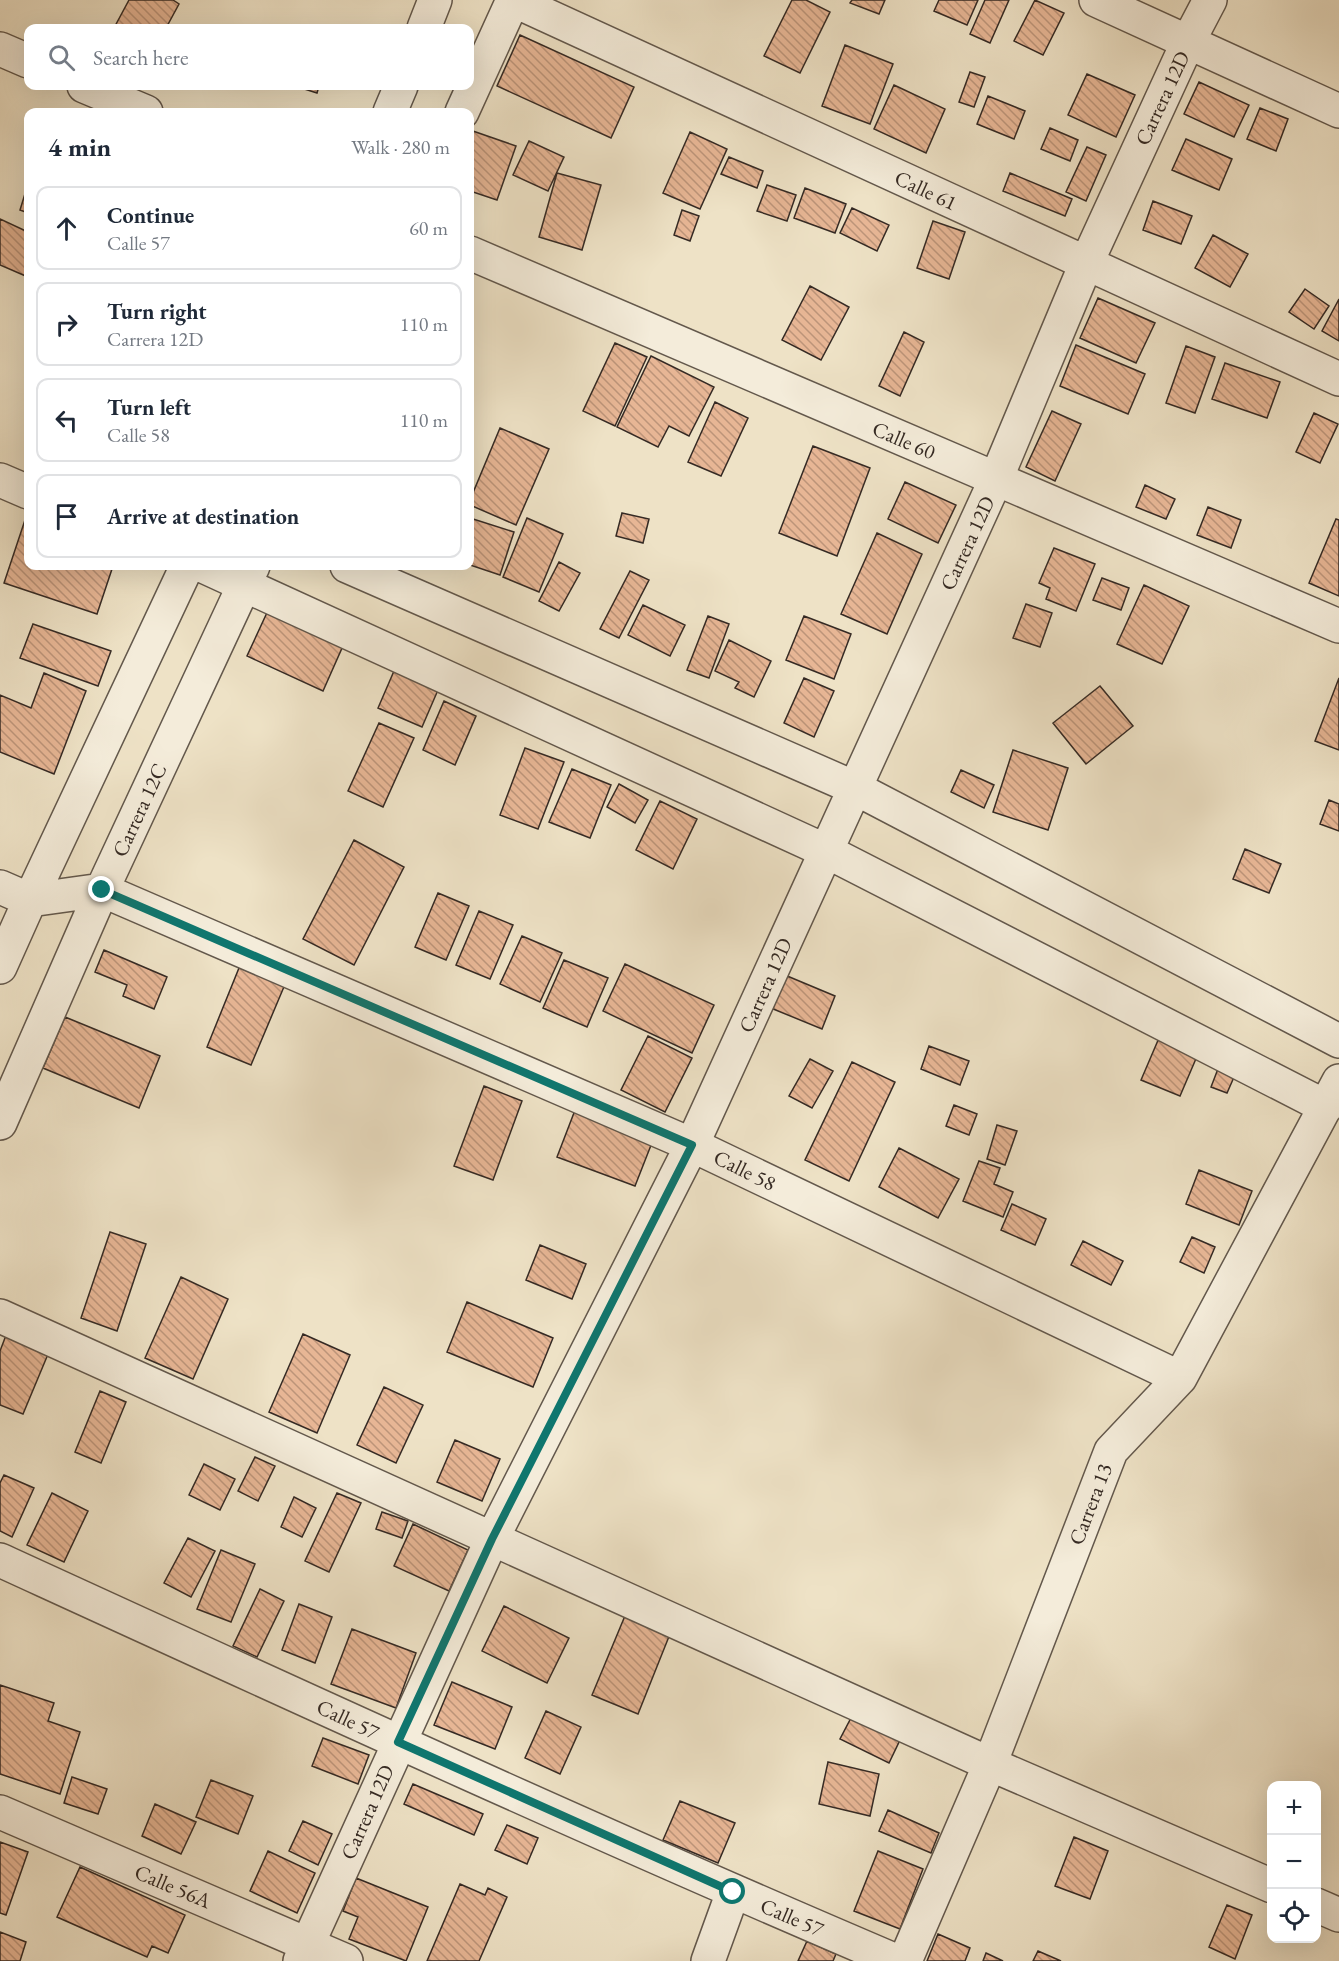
<!DOCTYPE html>
<meta charset="utf-8">
<style>
:root{--surface:#fff;--page:#f6f6f7;--text:#1f2937;--muted:#747a83;--line:#e0e1e3}
body{margin:0;font-family:"EB Garamond",serif;background:var(--page);color:var(--text)}
.controls{position:absolute;right:18px;bottom:18px;display:grid;overflow:hidden;border-radius:12px;box-shadow:0 6px 24px #0002}
.controls button{width:54px;height:54px;display:grid;place-items:center;padding:0;border:0;border-bottom:2px solid var(--line);background:var(--surface);color:var(--text);font:30px sans-serif}
.stop{position:absolute;width:18px;height:18px;margin:-14px;border:4px solid #0f766e;border-radius:50%;background:#fff}
.stop.end{background:#0f766e;border-color:#fff;box-shadow:0 2px 6px #0008}
.list{margin:0;padding:0;list-style:none}
h2{display:flex;justify-content:space-between;align-items:center;height:78px;margin:0;padding:0 24px;font-size:26px}
h2 small{font-size:20px;font-weight:400;color:var(--muted)}
.list li{display:grid;grid-template-columns:39px 1fr auto;gap:18px;align-items:center;box-sizing:border-box;height:84px;margin:0 12px 12px;padding:0 12px;border:2px solid var(--line);border-radius:12px}
.list b{display:block;font-size:22px;white-space:nowrap}
.list p{margin:0;font-size:20px;white-space:nowrap;color:var(--muted)}
.list em{font-size:20px;font-style:normal;color:var(--muted)}
.icon{flex:none;width:33px;height:33px;fill:none;stroke:currentColor;stroke-width:2;stroke-linecap:round;stroke-linejoin:round}
.map{position:relative;flex:none;width:1339px;height:1961px;overflow:hidden}
.search{position:absolute;background:var(--surface);box-shadow:0 6px 24px #0002;left:24px;top:24px;width:450px;height:66px;display:flex;align-items:center;gap:15px;box-sizing:border-box;padding:0 21px;border-radius:12px;color:var(--muted);font-size:22px}
.panel{position:absolute;background:var(--surface);box-shadow:0 6px 24px #0002;left:24px;top:108px;width:450px;height:462px;border-radius:12px}
.map>svg:first-child{display:block}
</style>
<div class="map">
<svg width="1339" height="1961" viewBox="0 0 1339 1961">
<defs>
<pattern id="building-back-hatch" width="6" height="6" patternUnits="userSpaceOnUse" patternTransform="scale(1.5)"><rect width="6" height="6" fill="#e7b695"/><path d="M-1 5l2 2M0 0l6 6M5-1l2 2" fill="none" stroke="#bc9479"/></pattern>
</defs>
<rect width="100%" height="100%" fill="#eee2c6"/>
<filter id="stains"><feTurbulence type="fractalNoise" baseFrequency=".00333" numOctaves="4"/><feColorMatrix values="0 0 0 0 .2 0 0 0 0 .09 0 0 0 0 .02 0 0 0 .5 -.17"/></filter>
<radialGradient id="worn" r=".72"><stop offset=".6" stop-color="#630" stop-opacity="0"/><stop offset="1" stop-color="#630" stop-opacity=".3"/></radialGradient>
<!-- building -->
<path fill="url(#building-back-hatch)" stroke="#352a24" stroke-width="1.5" d="M 129,0 L 173,0 L 179,4 L 166,28 L 114,28 Z
M 792,0 L 806,0 L 830,12 L 800,73 L 764,56 Z
M 852,0 L 885,0 L 879,14 L 850,3 Z
M 939,0 L 978,0 L 967,25 L 934,11 Z
M 985,0 L 1009,0 L 990,43 L 970,34 Z
M 1035,0 L 1064,13 L 1043,55 L 1014,41 Z
M 520,35 L 634,87 L 611,138 L 497,86 Z
M 845,45 L 893,64 L 870,124 L 822,106 Z
M 970,72 L 985,77 L 974,107 L 959,102 Z
M 1087,74 L 1135,95 L 1116,137 L 1068,115 Z
M 1199,82 L 1249,105 L 1234,137 L 1184,114 Z
M 894,85 L 945,109 L 926,153 L 874,129 Z
M 295,86 L 319,86 L 317,93 Z
M 988,96 L 1025,111 L 1014,139 L 977,124 Z
M 1260,108 L 1288,119 L 1276,151 L 1247,139 Z
M 1050,128 L 1078,140 L 1070,161 L 1041,149 Z
M 470,130 L 516,146 L 497,200 L 470,191 Z
M 690,132 L 727,149 L 700,209 L 663,193 Z
M 1186,139 L 1232,159 L 1219,190 L 1172,170 Z
M 529,141 L 564,157 L 548,191 L 513,175 Z
M 1087,147 L 1106,155 L 1086,201 L 1066,192 Z
M 729,157 L 763,171 L 757,188 L 721,174 Z
M 557,173 L 601,185 L 582,250 L 539,237 Z
M 1010,173 L 1072,199 L 1065,216 L 1003,191 Z
M 28,184 L 28,213 L 20,210 Z
M 767,185 L 796,195 L 787,221 L 757,211 Z
M 805,188 L 846,204 L 835,233 L 794,218 Z
M 1153,201 L 1192,216 L 1181,244 L 1143,230 Z
M 852,208 L 889,225 L 877,251 L 840,233 Z
M 682,210 L 699,216 L 690,241 L 674,235 Z
M 0,219 L 28,232 L 28,277 L 0,265 Z
M 933,221 L 965,232 L 949,279 L 917,268 Z
M 1213,235 L 1248,254 L 1230,287 L 1195,268 Z
M 810,286 L 849,307 L 821,360 L 782,340 Z
M 1305,289 L 1329,306 L 1314,329 L 1289,312 Z
M 1098,298 L 1155,323 L 1136,363 L 1080,338 Z
M 1339,299 L 1339,341 L 1322,331 Z
M 904,332 L 924,342 L 900,396 L 879,386 Z
M 615,343 L 647,357 L 615,426 L 583,411 Z
M 1076,345 L 1145,374 L 1128,414 L 1060,386 Z
M 1186,346 L 1215,357 L 1195,413 L 1166,403 Z
M 651,356 L 714,387 L 689,436 L 669,426 L 658,447 L 617,427 Z
M 1225,363 L 1280,382 L 1267,418 L 1212,399 Z
M 715,402 L 748,418 L 721,476 L 688,462 Z
M 1052,411 L 1081,424 L 1055,481 L 1026,467 Z
M 1314,413 L 1338,424 L 1320,463 L 1296,452 Z
M 500,428 L 549,449 L 516,525 L 470,505 L 470,500 Z
M 813,446 L 870,468 L 837,556 L 779,533 Z
M 905,482 L 956,505 L 938,543 L 888,519 Z
M 1145,485 L 1175,499 L 1166,519 L 1136,507 Z
M 1208,507 L 1241,520 L 1231,548 L 1197,535 Z
M 28,511 L 28,566 L 113,566 L 97,614 L 4,583 Z
M 622,513 L 649,519 L 643,543 L 616,536 Z
M 470,518 L 514,532 L 500,575 L 470,565 Z
M 527,518 L 563,534 L 539,592 L 503,577 Z
M 1336,519 L 1339,520 L 1339,596 L 1309,583 Z
M 877,533 L 922,554 L 887,634 L 841,614 Z
M 1054,548 L 1095,564 L 1076,611 L 1046,599 L 1050,588 L 1039,583 Z
M 559,562 L 580,573 L 559,611 L 539,601 Z
M 630,571 L 649,580 L 619,638 L 600,629 Z
M 1102,578 L 1129,588 L 1121,610 L 1093,600 Z
M 1144,585 L 1189,606 L 1162,664 L 1117,644 Z
M 271,604 L 346,639 L 323,691 L 247,656 Z
M 1026,604 L 1052,613 L 1040,647 L 1013,638 Z
M 643,605 L 685,625 L 670,656 L 628,635 Z
M 708,616 L 729,624 L 709,678 L 687,670 Z
M 804,616 L 851,634 L 834,679 L 786,660 Z
M 33,624 L 111,651 L 98,686 L 20,658 Z
M 729,640 L 771,661 L 754,697 L 735,688 L 739,682 L 715,671 Z
M 394,671 L 438,690 L 422,727 L 378,708 Z
M 44,673 L 86,691 L 54,774 L 0,752 L 0,695 L 31,708 Z
M 804,678 L 834,691 L 814,737 L 784,723 Z
M 1339,678 L 1339,750 L 1315,741 Z
M 1100,686 L 1133,726 L 1086,764 L 1053,723 Z
M 444,701 L 476,716 L 455,765 L 423,750 Z
M 379,723 L 414,738 L 383,807 L 348,791 Z
M 525,748 L 564,762 L 538,829 L 500,815 Z
M 1013,750 L 1068,768 L 1048,830 L 993,812 Z
M 572,769 L 611,785 L 590,838 L 549,822 Z
M 961,770 L 994,785 L 984,808 L 951,792 Z
M 619,784 L 648,800 L 635,823 L 607,807 Z
M 1329,800 L 1339,804 L 1339,831 L 1320,824 Z
M 660,801 L 697,819 L 673,869 L 636,850 Z
M 354,840 L 404,867 L 354,965 L 303,939 Z
M 1245,849 L 1281,864 L 1269,893 L 1233,879 Z
M 438,893 L 469,906 L 446,960 L 415,947 Z
M 479,911 L 513,925 L 490,979 L 456,965 Z
M 522,936 L 562,953 L 540,1002 L 500,984 Z
M 104,950 L 167,977 L 154,1009 L 123,996 L 127,985 L 95,972 Z
M 564,960 L 608,978 L 587,1027 L 543,1008 Z
M 241,963 L 286,982 L 251,1065 L 207,1047 Z
M 625,964 L 714,1005 L 692,1053 L 603,1011 Z
M 780,973 L 835,996 L 822,1029 L 766,1006 Z
M 65,1017 L 160,1056 L 139,1108 L 43,1068 Z
M 1162,1031 L 1201,1047 L 1180,1096 L 1141,1080 Z
M 648,1036 L 692,1058 L 665,1112 L 621,1090 Z
M 929,1046 L 969,1061 L 960,1085 L 921,1069 Z
M 810,1059 L 833,1071 L 812,1108 L 789,1096 Z
M 1221,1061 L 1238,1068 L 1227,1093 L 1211,1087 Z
M 852,1062 L 895,1082 L 849,1181 L 805,1160 Z
M 484,1086 L 522,1101 L 493,1180 L 454,1166 Z
M 577,1105 L 655,1135 L 635,1186 L 557,1157 Z
M 954,1105 L 977,1114 L 969,1135 L 946,1126 Z
M 997,1125 L 1017,1131 L 1005,1165 L 987,1159 Z
M 899,1148 L 959,1179 L 938,1218 L 879,1187 Z
M 979,1161 L 1000,1168 L 994,1184 L 1013,1192 L 1003,1217 L 963,1201 Z
M 1199,1170 L 1252,1191 L 1239,1225 L 1186,1204 Z
M 1012,1204 L 1046,1219 L 1035,1245 L 1001,1230 Z
M 110,1232 L 146,1244 L 117,1331 L 81,1318 Z
M 1192,1237 L 1215,1247 L 1204,1273 L 1180,1262 Z
M 1083,1241 L 1123,1261 L 1111,1285 L 1071,1265 Z
M 540,1245 L 586,1264 L 572,1299 L 526,1280 Z
M 181,1277 L 228,1299 L 193,1379 L 145,1358 Z
M 467,1302 L 553,1338 L 533,1387 L 447,1352 Z
M 8,1330 L 51,1347 L 23,1414 L 0,1405 L 0,1351 Z
M 303,1334 L 350,1355 L 317,1433 L 269,1412 Z
M 384,1387 L 423,1405 L 396,1463 L 357,1445 Z
M 100,1391 L 126,1402 L 101,1463 L 75,1452 Z
M 455,1440 L 500,1459 L 482,1501 L 437,1482 Z
M 255,1457 L 275,1466 L 258,1501 L 238,1491 Z
M 204,1464 L 235,1479 L 220,1510 L 189,1495 Z
M 4,1475 L 34,1488 L 12,1537 L 0,1531 L 0,1483 Z
M 52,1493 L 88,1511 L 64,1562 L 27,1545 Z
M 337,1493 L 361,1503 L 329,1572 L 305,1561 Z
M 294,1497 L 316,1508 L 302,1537 L 281,1527 Z
M 382,1512 L 408,1521 L 402,1538 L 376,1529 Z
M 413,1524 L 468,1550 L 449,1591 L 394,1566 Z
M 188,1538 L 215,1551 L 191,1597 L 164,1583 Z
M 221,1550 L 255,1564 L 231,1622 L 197,1609 Z
M 260,1589 L 284,1601 L 257,1657 L 233,1646 Z
M 299,1604 L 332,1617 L 315,1663 L 282,1650 Z
M 504,1606 L 569,1638 L 547,1683 L 482,1651 Z
M 627,1611 L 672,1629 L 638,1714 L 592,1695 Z
M 352,1629 L 416,1653 L 396,1708 L 331,1684 Z
M 452,1682 L 512,1707 L 495,1749 L 434,1725 Z
M 0,1685 L 54,1703 L 48,1721 L 80,1732 L 60,1794 L 0,1774 Z
M 546,1711 L 581,1727 L 560,1774 L 525,1758 Z
M 852,1716 L 900,1740 L 889,1763 L 840,1739 Z
M 323,1738 L 369,1755 L 358,1784 L 312,1766 Z
M 828,1762 L 879,1774 L 870,1816 L 819,1804 Z
M 72,1777 L 107,1789 L 98,1814 L 64,1803 Z
M 211,1780 L 253,1796 L 238,1834 L 196,1817 Z
M 413,1784 L 483,1814 L 474,1835 L 404,1804 Z
M 680,1801 L 735,1823 L 718,1863 L 663,1840 Z
M 155,1804 L 196,1822 L 181,1854 L 142,1836 Z
M 888,1810 L 939,1833 L 931,1853 L 879,1831 Z
M 303,1821 L 332,1834 L 318,1865 L 289,1851 Z
M 507,1825 L 538,1838 L 527,1864 L 495,1850 Z
M 1074,1837 L 1108,1851 L 1090,1899 L 1055,1886 Z
M 0,1842 L 28,1852 L 6,1915 L 0,1913 Z
M 268,1851 L 315,1873 L 297,1913 L 250,1891 Z
M 878,1851 L 923,1869 L 900,1929 L 854,1911 Z
M 80,1867 L 185,1915 L 168,1953 L 152,1946 L 147,1957 L 57,1917 Z
M 356,1878 L 428,1907 L 406,1961 L 349,1939 L 358,1917 L 343,1911 Z
M 460,1884 L 485,1895 L 488,1888 L 507,1897 L 479,1961 L 427,1961 Z
M 1227,1905 L 1252,1915 L 1235,1959 L 1209,1947 Z
M 0,1932 L 26,1942 L 20,1961 L 0,1961 Z
M 938,1934 L 970,1948 L 965,1961 L 927,1961 Z
M 807,1941 L 836,1954 L 833,1961 L 798,1961 Z
M 1038,1951 L 1061,1961 L 1033,1961 Z
M 986,1953 L 1003,1961 L 983,1961 Z"/>
<g fill="none" stroke-linecap="round" stroke-linejoin="round">
<defs>
<path id="minor" d="M 513,0 L 1339,379
M 1096,0 L 1339,111
M 424,28 L 435,0
M 0,49 L 28,61
M 84,86 L 146,112
M 390,112 L 401,86
M 462,112 L 513,0
M 470,253 L 1339,626
M 0,480 L 28,492
M 203,566 L 826,851 L 1326,1107
M 347,566 L 855,788 L 1339,1041
M 0,887 L 30,900 L 102,890 L 692,1145 L 1180,1378
M 0,967 L 30,900 L 187,566
M 0,1123 L 102,890 L 253,566
M 0,1316 L 990,1764 L 1272,1886
M 0,1560 C 297,1696 595,1833 896,1961
M 0,1812 L 346,1961
M 1316,1905 L 1339,1915
M 300,1961 L 492,1539 L 692,1145 L 996,479 L 1086,264 L 1188,42 L 1210,0
M 708,1961 L 733,1892
M 905,1961 L 990,1764 L 1111,1451 L 1180,1378 L 1339,1081"/>
</defs>
<!-- minor casing -->
<use href="#minor" stroke="#63584c" stroke-width="36"/>
<!-- minor -->
<use href="#minor" stroke="#f4ecda" stroke-width="33"/>
</g>
<g fill="none" stroke-linecap="round" stroke-linejoin="round">
<!-- route -->
<path stroke="#0f766e" stroke-width="8" d="M 102,890 L 692,1145 L 492,1539 L 398,1742 L 733,1892"/>
</g>
<g text-anchor="middle" dominant-baseline="central" stroke-width="4.5" stroke-linejoin="round" paint-order="stroke">
<!-- street labels -->
<g font-size="21" fill="#352a24" stroke="#f4ecda">
<text transform="translate(1162 98) rotate(-65)">Carrera 12D</text>
<text transform="translate(926 190) rotate(25)">Calle 61</text>
<text transform="translate(904 440) rotate(23)">Calle 60</text>
<text transform="translate(967 543) rotate(-65)">Carrera 12D</text>
<text transform="translate(139 810) rotate(-65)">Carrera 12C</text>
<text transform="translate(765 985) rotate(-66)">Carrera 12D</text>
<text transform="translate(745 1170) rotate(26)">Calle 58</text>
<text transform="translate(1090 1504) rotate(-69)">Carrera 13</text>
<text transform="translate(348 1719) rotate(25)">Calle 57</text>
<text transform="translate(367 1812) rotate(-66)">Carrera 12D</text>
<text transform="translate(173 1886) rotate(23)">Calle 56A</text>
<text transform="translate(792 1917) rotate(23)">Calle 57</text>
</g>
</g>
<rect width="100%" height="100%" filter="url(#stains)"/>
<rect width="100%" height="100%" fill="url(#worn)"/>
</svg>
<div class="controls">
<button>+</button>
<button>−</button>
<button><svg class="icon" aria-label="locate" viewBox="0 0 24 24"><circle cx="12" cy="12" r="6"/><path d="M12 2v4M12 18v4M2 12h4M18 12h4"/></svg></button>
</div>
<div class="stop" style="left:733px;top:1892px"></div>
<div class="stop end" style="left:102px;top:890px"></div>
<div class="search"><svg class="icon" aria-label="search" viewBox="0 0 24 24"><circle cx="10" cy="10" r="6"/><path d="M15 15l6 6"/></svg>Search here</div>
<section class="panel">
<h2>4 min<small>Walk · 280 m</small></h2>
<ul class="list">
<li><svg class="icon" aria-label="ahead" viewBox="0 0 24 24"><path d="M12 20V5M6 11l6-6 6 6"/></svg><div><b>Continue</b><p>Calle 57</p></div><em>60 m</em></li>
<li><svg class="icon" aria-label="right" viewBox="0 0 24 24"><path d="M7 20v-9h11M14 6l5 5-5 5"/></svg><div><b>Turn right</b><p>Carrera 12D</p></div><em>110 m</em></li>
<li><svg class="icon" aria-label="left" viewBox="0 0 24 24"><path d="M17 20v-9H6M10 6l-5 5 5 5"/></svg><div><b>Turn left</b><p>Calle 58</p></div><em>110 m</em></li>
<li><svg class="icon" aria-label="arrive" viewBox="0 0 24 24"><path d="M6 21V4h12l-3 4 3 4H6"/></svg><div><b>Arrive at destination</b></div></li>
</ul>
</section>
</div>
